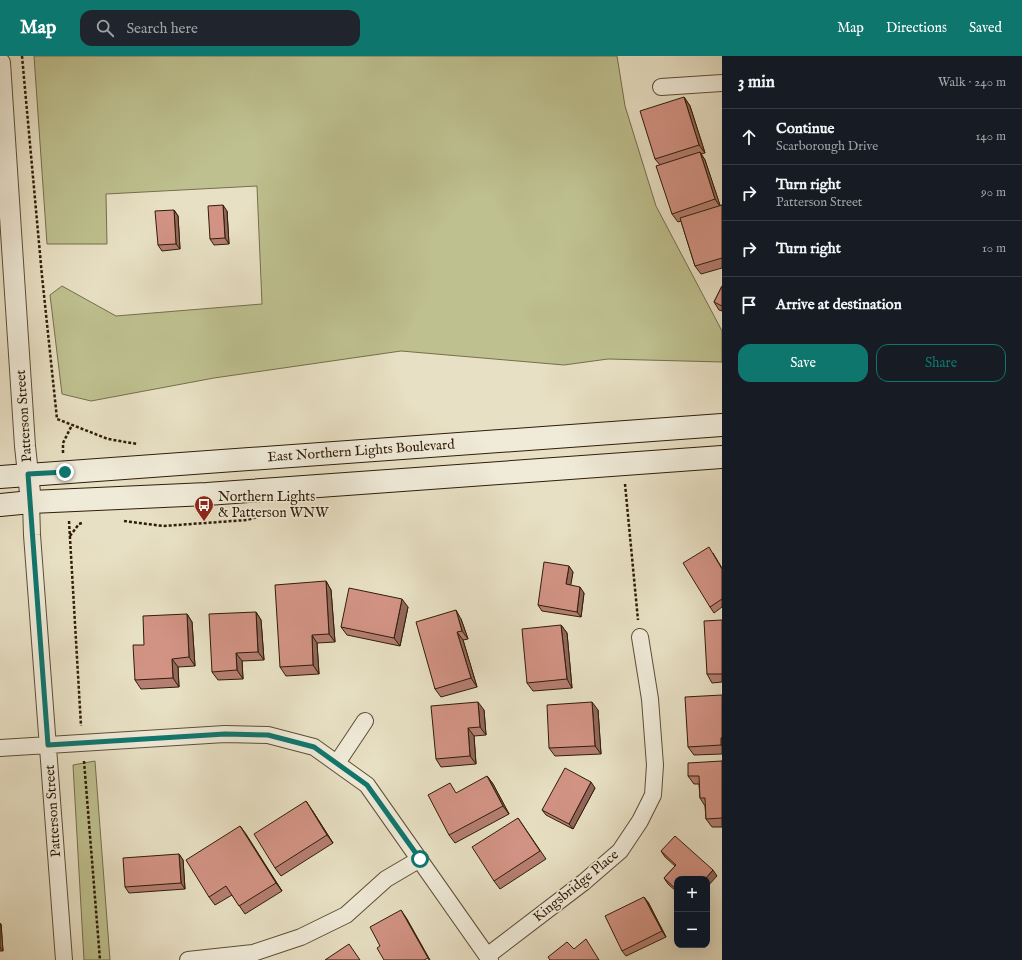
<!DOCTYPE html>
<meta charset="utf-8">
<style>
:root{--surface:#171b24;--page:#20242c;--text:#f1f3f6;--muted:#9ea1a6;--line:#363941;--accent:#0f766e}
body{margin:0;font-family:"IM FELL English",serif;background:var(--page);color:var(--text)}
.controls{position:absolute;right:12px;bottom:12px;display:grid;overflow:hidden;border-radius:8px;box-shadow:0 4px 16px #0002}
.controls button{width:36px;height:36px;display:grid;place-items:center;padding:0;border:0;border-bottom:1px solid var(--line);background:var(--surface);color:var(--text);font:20px sans-serif}
.stop{position:absolute;width:12px;height:12px;margin:-9px;border:3px solid #0f766e;border-radius:50%;background:#fff}
.stop.end{background:#0f766e;border-color:#fff;box-shadow:0 1px 4px #0008}
.list{margin:0;padding:0;list-style:none}
h2{display:flex;justify-content:space-between;align-items:center;height:52px;margin:0;padding:0 16px;font-size:17px}
h2 small{font-size:13px;font-weight:400;color:var(--muted)}
.list li{display:grid;grid-template-columns:26px 1fr auto;gap:12px;align-items:center;box-sizing:border-box;height:56px;padding:0 16px;border-top:1px solid var(--line)}
.list b{display:block;font-size:15px;white-space:nowrap}
.list p{margin:0;font-size:13px;white-space:nowrap;color:var(--muted)}
.list em{font-size:13px;font-style:normal;color:var(--muted)}
.actions{display:flex;gap:8px;padding:12px 16px}
.actions a{flex:1;padding:9px 0;border:1px solid var(--accent);border-radius:12px;text-align:center;font-size:14px;color:var(--accent)}
.actions .main{background:var(--accent);color:#fff}
.icon{flex:none;width:22px;height:22px;fill:none;stroke:currentColor;stroke-width:2;stroke-linecap:round;stroke-linejoin:round}
.map{position:relative;flex:none;width:722px;height:904px;overflow:hidden}
header{display:flex;align-items:center;gap:24px;box-sizing:border-box;height:56px;padding:0 20px;background:var(--accent);color:#fff}
header strong{font-size:19px}
nav{display:flex;gap:22px;margin-inline-start:auto;font-size:14px}
.search{width:280px;height:36px;background:var(--page);display:flex;align-items:center;gap:10px;box-sizing:border-box;padding:0 14px;border-radius:12px;color:var(--muted);font-size:15px}
main{display:flex}
aside{flex:1;background:var(--surface)}
.map>svg:first-child{display:block}
</style>
<header>
<strong>Map</strong>
<div class="search"><svg class="icon" aria-label="search" viewBox="0 0 24 24"><circle cx="10" cy="10" r="6"/><path d="M15 15l6 6"/></svg>Search here</div>
<nav><a>Map</a><a>Directions</a><a>Saved</a></nav>
</header>
<main>
<div class="map">
<svg width="722" height="904" viewBox="0 0 722 904">
<rect width="100%" height="100%" fill="#e8e0c4"/>
<filter id="stains"><feTurbulence type="fractalNoise" baseFrequency=".005" numOctaves="4"/><feColorMatrix values="0 0 0 0 .2 0 0 0 0 .09 0 0 0 0 .02 0 0 0 .5 -.17"/></filter>
<radialGradient id="worn" r=".72"><stop offset=".6" stop-color="#630" stop-opacity="0"/><stop offset="1" stop-color="#630" stop-opacity=".3"/></radialGradient>
<!-- green -->
<path fill="#bec08f" stroke="#766e4c" d="M 34,0 L 617,0 L 625,50 L 656,150 L 722,275 L 722,306 L 608,303 L 564,309 L 401,295 L 214,322 L 91,345 L 62,338 L 50,239 L 62,230 L 116,260 L 262,248 L 257,130 L 106,138 L 107,188 L 47,188 Z
M 95,705 L 110,904 L 84,904 L 73,709 Z"/>
<g fill="none" stroke-linecap="round" stroke-linejoin="round">
<defs>
<path id="minor" d="M 661,31 L 722,27
M 31,446 L 32,479 L 64,904
M 0,692 L 225,678 L 268,679 L 314,691 L 367,729 L 490,904
M 337,707 L 365,665
M 487,900 L 584,826 L 620,795 L 640,765 L 653,739 L 655,709 L 650,643 L 640,581
M 188,904 L 253,897 L 301,881 L 346,859 L 386,823 L 420,803"/>
<path id="tertiary" d="M 0,7 L 25,390 L 31,446"/>
<path id="secondary" d="M 0,421 L 722,369
M 0,449 L 31,446 L 207,438 L 722,401"/>
</defs>
<!-- minor casing -->
<use href="#minor" stroke="#5d4e37" stroke-width="18"/>
<!-- tertiary casing -->
<use href="#tertiary" stroke="#5d4e37" stroke-width="22"/>
<!-- secondary casing -->
<use href="#secondary" stroke="#2f1d08" stroke-width="24"/>
<!-- path -->
<path stroke="#2f1d08" stroke-width="2.5" stroke-dasharray="3 2" stroke-linecap="butt" d="M 22,0 L 42,220 L 57,363 L 108,383 L 137,388
M 63,397 L 63,387 L 72,369
M 625,428 L 638,564
M 69,465 L 81,670
M 124,465 L 163,470 L 247,464 L 274,456
M 70,480 L 79,468 L 82,467
M 84,705 L 100,904"/>
<!-- minor -->
<use href="#minor" stroke="#f0ebd9" stroke-width="16"/>
<!-- tertiary -->
<use href="#tertiary" stroke="#f0ebd9" stroke-width="20"/>
<!-- secondary -->
<use href="#secondary" stroke="#f0ebd9" stroke-width="22"/>
</g>
<!-- wall -->
<path fill="#b57e72" stroke="#2f1d08" d="M 684,41 L 690,50 L 705,97 L 701,98 L 705,104 L 720,150 L 722,149 L 722,212 L 701,218 L 695,210 L 681,165 L 678,166 L 672,158 L 660,109 L 655,103 Z
M 174,154 L 178,160 L 180,193 L 162,195 L 158,189 Z
M 227,155 L 229,188 L 214,189 L 210,183 Z
M 722,230 L 722,255 L 719,254 L 714,246 Z
M 713,497 L 722,512 L 722,551 L 714,557 L 710,551 Z
M 573,516 L 570,529 L 584,537 L 581,561 L 542,555 L 538,549 Z
M 326,525 L 331,534 L 335,586 L 317,587 L 319,618 L 286,620 L 280,611 Z
M 408,551 L 400,590 L 347,579 L 341,571 Z
M 256,556 L 261,564 L 264,604 L 242,605 L 243,623 L 218,624 L 212,616 Z
M 187,558 L 192,566 L 195,610 L 178,611 L 179,631 L 141,633 L 135,624 L 144,589 Z
M 461,563 L 468,583 L 463,584 L 477,631 L 441,641 L 435,633 Z
M 722,564 L 722,626 L 712,627 L 707,618 Z
M 561,569 L 567,577 L 572,632 L 533,635 L 527,627 Z
M 722,639 L 722,698 L 694,699 L 688,691 Z
M 484,654 L 486,679 L 474,680 L 476,708 L 441,711 L 436,703 Z
M 598,654 L 601,698 L 555,700 L 549,692 Z
M 722,705 L 722,771 L 712,771 L 706,763 L 705,750 L 700,742 L 699,728 L 694,728 L 688,720 Z
M 487,720 L 493,728 L 509,758 L 455,787 L 449,779 Z
M 595,732 L 573,773 L 546,759 L 542,754 Z
M 312,754 L 333,787 L 281,820 L 275,812 Z
M 518,762 L 546,803 L 500,833 L 494,825 Z
M 240,770 L 282,835 L 245,858 L 232,839 L 215,849 L 209,841 Z
M 661,795 L 717,820 L 677,823 L 677,836 L 668,828 L 664,822 L 675,810 L 665,801 Z
M 179,798 L 183,804 L 185,833 L 129,837 L 125,831 Z
M 648,846 L 666,881 L 626,900 L 622,895 Z
M 0,867 L 1,868 L 3,895 L 0,895 Z"/>
<!-- shaded-wall -->
<path fill="#93675c" stroke="#2f1d08" d="M 684,41 L 690,50 L 705,97 L 699,89 Z
M 700,96 L 705,104 L 721,152 L 715,143 Z
M 223,149 L 227,155 L 229,188 L 225,182 Z
M 174,154 L 178,160 L 180,193 L 176,188 Z
M 569,510 L 573,516 L 570,534 L 566,528 Z
M 326,525 L 331,534 L 335,586 L 329,578 Z
M 580,531 L 584,537 L 581,561 L 577,556 Z
M 402,543 L 408,551 L 400,590 L 394,582 Z
M 456,554 L 461,563 L 468,583 L 462,575 Z
M 256,556 L 261,564 L 264,604 L 258,596 Z
M 187,558 L 192,566 L 195,610 L 189,601 Z
M 561,569 L 567,577 L 572,632 L 567,623 Z
M 457,576 L 463,584 L 477,631 L 471,622 Z
M 312,579 L 317,587 L 319,618 L 313,609 Z
M 236,597 L 242,605 L 243,623 L 237,614 Z
M 172,603 L 178,611 L 179,631 L 173,622 Z
M 478,646 L 484,654 L 486,679 L 480,671 Z
M 592,646 L 598,654 L 601,698 L 595,690 Z
M 468,672 L 474,680 L 476,708 L 470,700 Z
M 721,682 L 722,683 L 722,690 L 721,689 Z
M 487,720 L 493,728 L 509,758 L 503,750 Z
M 591,726 L 595,732 L 573,773 L 569,768 Z
M 306,745 L 312,754 L 333,787 L 327,779 Z
M 240,770 L 246,778 L 282,835 L 276,827 Z
M 179,798 L 183,804 L 185,833 L 181,827 Z
M 713,814 L 717,820 L 707,831 L 707,823 L 705,823 Z
M 644,841 L 648,846 L 666,881 L 662,875 Z
M 401,854 L 407,863 L 430,904 L 429,904 L 428,902 Z
M 0,867 L 1,868 L 3,895 L 0,891 Z"/>
<!-- building -->
<path fill="#d29384" stroke="#2f1d08" d="M 684,41 L 699,89 L 655,103 L 640,55 Z
M 700,96 L 715,143 L 672,158 L 656,110 Z
M 223,149 L 225,182 L 210,183 L 208,150 Z
M 722,149 L 722,202 L 695,210 L 680,162 Z
M 174,154 L 176,188 L 158,189 L 155,155 Z
M 722,230 L 722,250 L 714,246 Z
M 709,491 L 722,513 L 722,543 L 710,551 L 683,507 Z
M 544,506 L 569,510 L 566,528 L 580,531 L 577,556 L 538,549 Z
M 326,525 L 329,578 L 312,579 L 313,609 L 280,611 L 275,529 Z
M 349,532 L 402,543 L 394,582 L 341,571 Z
M 456,554 L 462,575 L 457,576 L 471,622 L 435,633 L 416,566 Z
M 256,556 L 258,596 L 236,597 L 237,614 L 212,616 L 209,558 Z
M 187,558 L 189,601 L 172,603 L 173,622 L 135,624 L 133,589 L 144,589 L 143,560 Z
M 722,564 L 722,618 L 707,618 L 704,565 Z
M 561,569 L 567,623 L 527,627 L 522,573 Z
M 722,639 L 722,681 L 721,682 L 721,689 L 688,691 L 685,641 Z
M 478,646 L 480,671 L 468,672 L 470,700 L 436,703 L 431,650 Z
M 592,646 L 595,690 L 549,692 L 547,649 Z
M 722,705 L 722,762 L 706,763 L 705,742 L 700,742 L 699,720 L 688,720 L 688,707 Z
M 565,712 L 591,726 L 569,768 L 542,754 Z
M 487,720 L 503,750 L 449,779 L 428,739 L 450,727 L 456,737 Z
M 306,745 L 327,779 L 275,812 L 254,778 Z
M 518,762 L 540,795 L 494,825 L 472,791 Z
M 240,770 L 276,827 L 239,850 L 226,830 L 209,841 L 186,804 Z
M 675,780 L 713,814 L 705,823 L 677,823 L 677,834 L 664,822 L 676,809 L 661,795 Z
M 179,798 L 181,827 L 125,831 L 123,802 Z
M 644,841 L 662,875 L 622,895 L 605,860 Z
M 401,854 L 428,902 L 424,904 L 384,904 L 377,892 L 380,890 L 370,871 Z
M 586,883 L 599,904 L 550,904 L 548,901 L 567,886 L 574,893 Z
M 349,888 L 360,904 L 325,904 Z"/>
<g fill="none" stroke-linecap="round" stroke-linejoin="round">
<!-- route -->
<path stroke="#0f766e" stroke-width="5" d="M 65,416 L 28,418 L 48,689 L 225,678 L 268,679 L 314,691 L 367,729 L 420,803"/>
</g>
<!-- icons -->
<defs>
<symbol id="bus-pin" viewBox="-11 -11 22 30"><path d="M0 17L-7.5 6A9.5 9.5 0 1 1 7.5 6Z" fill="#8f2418" stroke="#f0ebd9"/><path d="M-5-6H5V4H4V6H2V4H-2V6H-4V4H-5ZM-3.5-4V0h7V-4ZM-3.5 1.2v1.5H-2V1.2ZM2 1.2v1.5H3.5V1.2Z" fill="#fff"/></symbol>
</defs>
<g fill-rule="evenodd">
<use href="#bus-pin" x="193" y="438" width="22" height="30"/>
</g>
<g text-anchor="middle" dominant-baseline="central" stroke-width="3.5" stroke-linejoin="round" paint-order="stroke">
<!-- street labels -->
<g font-size="14" fill="#2f1d08" stroke="#f0ebd9">
<text transform="translate(24 360) rotate(-94)">Patterson Street</text>
<text transform="translate(361 395) rotate(-4)">East Northern Lights Boulevard</text>
<text transform="translate(53 755) rotate(-94)">Patterson Street</text>
<text transform="translate(576 830) rotate(-39)">Kingsbridge Place</text>
</g>
<!-- poi labels -->
<g font-size="14" fill="#2f1d08" stroke="#f0ebd9" text-anchor="start">
<text x="218" y="441">Northern Lights<tspan x="218" dy="16">&amp; Patterson WNW</tspan></text>
</g>
</g>
<rect width="100%" height="100%" filter="url(#stains)"/>
<rect width="100%" height="100%" fill="url(#worn)"/>
</svg>
<div class="controls">
<button>+</button>
<button>−</button>
</div>
<div class="stop" style="left:420px;top:803px"></div>
<div class="stop end" style="left:65px;top:416px"></div>
</div>
<aside>
<h2>3 min<small>Walk · 240 m</small></h2>
<ul class="list">
<li><svg class="icon" aria-label="ahead" viewBox="0 0 24 24"><path d="M12 20V5M6 11l6-6 6 6"/></svg><div><b>Continue</b><p>Scarborough Drive</p></div><em>140 m</em></li>
<li><svg class="icon" aria-label="right" viewBox="0 0 24 24"><path d="M7 20v-9h11M14 6l5 5-5 5"/></svg><div><b>Turn right</b><p>Patterson Street</p></div><em>90 m</em></li>
<li><svg class="icon" aria-label="right" viewBox="0 0 24 24"><path d="M7 20v-9h11M14 6l5 5-5 5"/></svg><div><b>Turn right</b></div><em>10 m</em></li>
<li><svg class="icon" aria-label="arrive" viewBox="0 0 24 24"><path d="M6 21V4h12l-3 4 3 4H6"/></svg><div><b>Arrive at destination</b></div></li>
</ul>
<div class="actions"><a class="main">Save</a><a>Share</a></div>
</aside>
</main>
